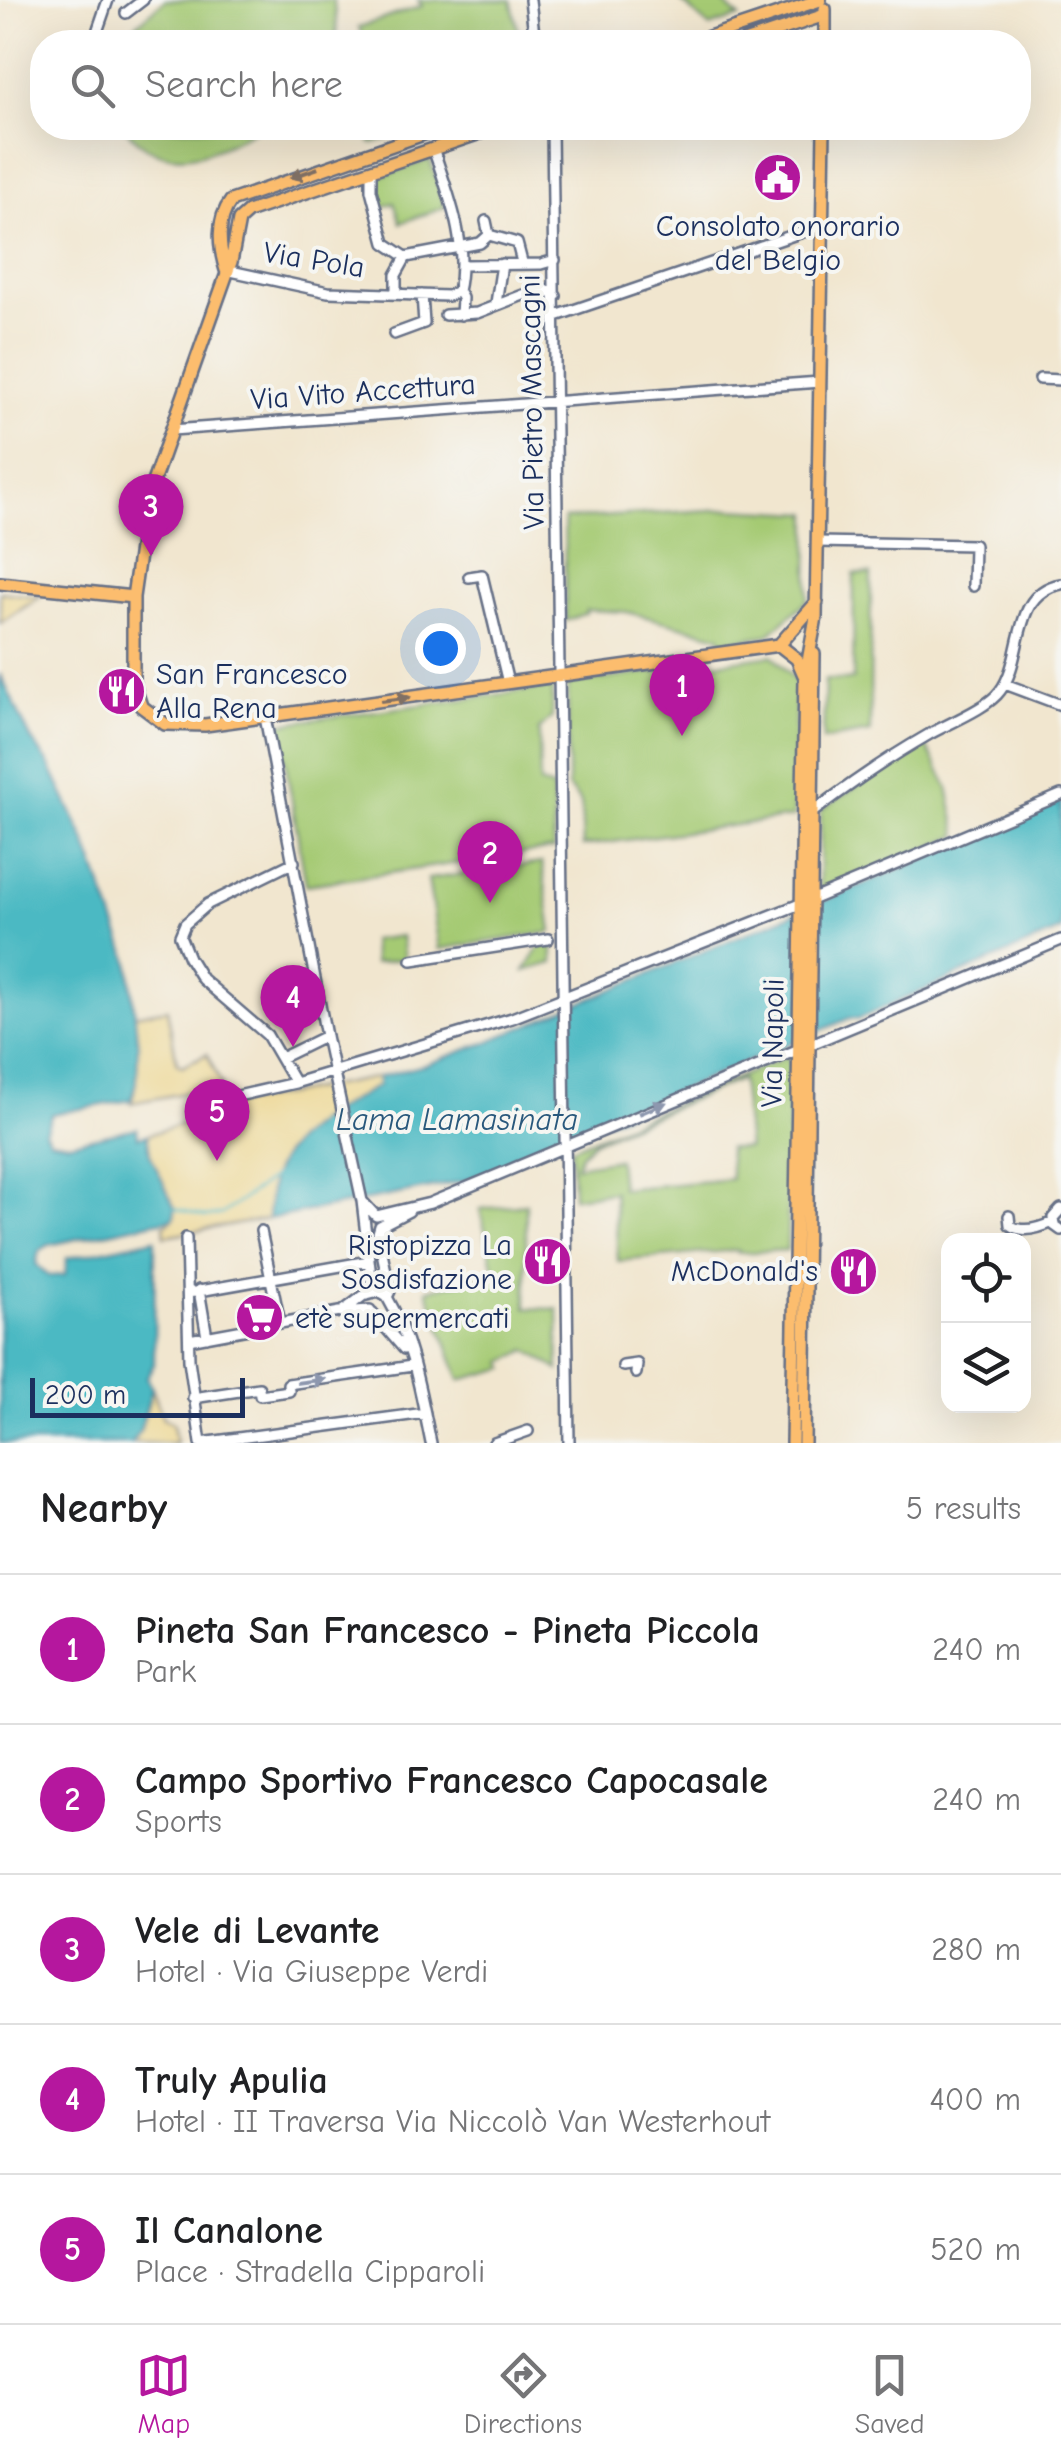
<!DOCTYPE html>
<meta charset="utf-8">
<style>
:root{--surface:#fff;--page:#f2f2f2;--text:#202124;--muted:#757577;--line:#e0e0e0;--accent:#b5179e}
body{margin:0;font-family:"Comic Neue",sans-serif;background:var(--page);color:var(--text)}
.controls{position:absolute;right:30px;bottom:30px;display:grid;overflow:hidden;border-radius:20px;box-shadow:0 10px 40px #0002}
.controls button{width:90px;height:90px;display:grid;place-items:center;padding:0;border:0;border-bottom:2px solid var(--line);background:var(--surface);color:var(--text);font:50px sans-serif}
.scale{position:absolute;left:30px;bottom:25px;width:215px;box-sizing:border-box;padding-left:10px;border:5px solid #1b2f5e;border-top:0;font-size:28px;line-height:35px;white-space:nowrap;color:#1b2f5e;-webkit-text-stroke:8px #f6f6f2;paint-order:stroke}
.you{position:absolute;left:440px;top:648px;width:35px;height:35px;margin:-25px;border:8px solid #fff;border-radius:50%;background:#1a73e8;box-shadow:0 0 0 15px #1a73e833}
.badge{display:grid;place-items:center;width:65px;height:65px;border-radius:50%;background:var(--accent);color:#fff;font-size:32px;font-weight:700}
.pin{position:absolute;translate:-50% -82px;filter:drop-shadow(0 2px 5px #0008)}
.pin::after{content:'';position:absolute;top:52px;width:35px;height:30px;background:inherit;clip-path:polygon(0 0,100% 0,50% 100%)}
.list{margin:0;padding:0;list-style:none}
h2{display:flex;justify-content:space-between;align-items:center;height:130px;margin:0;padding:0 40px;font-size:42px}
h2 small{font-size:32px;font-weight:400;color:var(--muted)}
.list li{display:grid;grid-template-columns:65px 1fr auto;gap:30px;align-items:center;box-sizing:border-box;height:150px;padding:0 40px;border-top:2px solid var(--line)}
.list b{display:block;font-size:38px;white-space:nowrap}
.list p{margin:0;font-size:32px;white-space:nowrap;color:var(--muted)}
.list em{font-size:32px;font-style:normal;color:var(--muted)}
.icon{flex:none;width:55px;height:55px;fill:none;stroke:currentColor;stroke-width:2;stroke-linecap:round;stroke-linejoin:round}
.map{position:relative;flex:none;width:1061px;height:1443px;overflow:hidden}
.search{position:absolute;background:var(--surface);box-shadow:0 10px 40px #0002;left:30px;right:30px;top:30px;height:110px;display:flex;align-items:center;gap:25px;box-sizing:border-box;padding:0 35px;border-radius:40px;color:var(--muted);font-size:38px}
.sheet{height:880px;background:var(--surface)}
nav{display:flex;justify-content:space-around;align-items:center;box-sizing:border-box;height:140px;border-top:2px solid var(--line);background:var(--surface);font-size:28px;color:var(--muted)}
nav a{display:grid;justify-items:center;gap:5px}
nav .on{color:var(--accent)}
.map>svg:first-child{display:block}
</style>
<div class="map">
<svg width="1061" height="1443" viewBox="0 0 1061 1443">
<rect width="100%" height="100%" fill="#f6f6f2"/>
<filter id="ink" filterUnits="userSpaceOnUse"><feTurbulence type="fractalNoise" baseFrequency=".01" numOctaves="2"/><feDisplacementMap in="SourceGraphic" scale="20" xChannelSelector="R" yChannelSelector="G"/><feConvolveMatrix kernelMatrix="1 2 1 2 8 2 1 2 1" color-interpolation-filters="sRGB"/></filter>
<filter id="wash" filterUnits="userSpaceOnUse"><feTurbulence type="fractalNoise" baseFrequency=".0048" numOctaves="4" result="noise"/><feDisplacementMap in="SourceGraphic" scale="40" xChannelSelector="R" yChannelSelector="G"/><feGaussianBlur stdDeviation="2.25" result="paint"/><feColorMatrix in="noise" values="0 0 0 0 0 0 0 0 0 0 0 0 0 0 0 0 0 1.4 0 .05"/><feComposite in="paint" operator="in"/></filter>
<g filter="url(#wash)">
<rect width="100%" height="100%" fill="#f1e6cf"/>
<!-- green -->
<path fill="#a5ca73" stroke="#607c68" stroke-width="2.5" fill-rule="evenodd" d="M 165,0 L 333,0 C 336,15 338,27 335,42 L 122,42 L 129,31 Z
M 418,0 L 511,0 L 521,42 L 364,42 L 359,27 L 422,6 Z
M 679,0 L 720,0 L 739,17 L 710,27 Z
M 125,128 L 258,128 C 213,154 165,177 125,128 Z
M 366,128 L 421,128 L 375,143 L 371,143 Z
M 430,159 L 445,207 L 401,223 L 394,203 L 379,208 L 375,178 Z
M 727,509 L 809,513 L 808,600 L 768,635 L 722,642 L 720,636 L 627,612 L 586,610 L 586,613 L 566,621 L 564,519 Z
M 854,574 L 871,574 L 870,732 L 823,740 L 825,680 L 853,680 Z
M 772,655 L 796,681 L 794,817 L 583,846 L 581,803 L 568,787 L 568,684 Z
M 553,687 L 552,717 L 539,730 L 540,784 L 553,788 L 554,849 L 306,885 L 279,724 Z
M 924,742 L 948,787 L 958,836 L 819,895 L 821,810 Z
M 542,863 L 552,932 L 439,949 L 428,879 Z
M 401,936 L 404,959 L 374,963 L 371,940 Z
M 553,944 L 553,963 L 525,971 L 541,945 Z
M 790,1055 L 787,1250 L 738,1253 L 738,1250 L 618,1261 L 614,1192 L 573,1197 L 571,1148 ZM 741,1079 L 748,1148 L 728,1148 L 731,1179 L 621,1189 L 618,1159 L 576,1166 L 581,1154 L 594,1141 Z
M 526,1204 L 526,1308 L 558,1309 L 559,1370 L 527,1350 L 504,1362 L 506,1368 L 460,1380 L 427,1290 L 495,1274 L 480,1209 Z"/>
<!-- sand -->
<path fill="#eeda9e" stroke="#84847e" stroke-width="2.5" d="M 0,592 L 40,597 L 0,623 Z
M 167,1009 L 177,1063 L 182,1066 L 207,1054 L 222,1086 L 131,1103 C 140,1075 138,1045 134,1015 Z
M 378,1077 L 378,1086 C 343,1105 290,1132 275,1171 C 269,1186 269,1203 268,1219 L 165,1236 L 164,1225 L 174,1218 L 175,1208 L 150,1154 L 147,1135 L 185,1123 L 206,1124 L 206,1118 L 214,1117 L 221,1107 Z
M 152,1389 L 163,1418 L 173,1423 L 176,1443 L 132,1443 L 140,1430 Z"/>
<!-- water -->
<path fill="#4bb9c3" stroke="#337490" stroke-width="2.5" d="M 0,674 L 31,739 L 49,764 L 86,842 L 129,961 L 138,1046 L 137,1078 L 131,1100 L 52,1114 L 45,1132 L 50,1140 L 69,1143 L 137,1128 L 138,1137 L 147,1135 L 150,1154 L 175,1208 L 174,1218 L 49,1245 L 39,1251 L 36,1264 L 49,1276 L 65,1275 L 67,1258 L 155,1239 L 154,1364 L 147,1377 L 152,1389 L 140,1430 L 132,1443 L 0,1443 Z
M 1061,801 L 1061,930 L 858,1019 L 850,1018 L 466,1181 L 268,1219 C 269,1203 269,1186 275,1171 C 290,1132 343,1105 378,1086 L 378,1077 L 425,1065 L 490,1041 Z"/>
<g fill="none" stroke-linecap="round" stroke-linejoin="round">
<!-- stream -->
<path stroke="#4bb9c3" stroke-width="2.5" d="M 175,1208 L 206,1217 L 222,1214 L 275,1176"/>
</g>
</g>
<g filter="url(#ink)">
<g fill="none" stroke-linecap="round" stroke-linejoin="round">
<defs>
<path id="minor" d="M 530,0 L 535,42
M 126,13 L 143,0
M 98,29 L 108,0
M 552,128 L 569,1443
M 433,148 C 448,194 469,243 458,291 L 462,298 L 461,315
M 371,170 L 371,190 L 385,243 L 406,257 L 480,243 L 489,235
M 486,221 L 489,235 L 517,243 L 522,262
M 464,265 L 541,264 L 555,260
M 226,270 L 328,292 L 448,296 L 458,291
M 396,294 L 396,275 L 406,257
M 496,303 L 502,264
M 445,315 L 477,313 L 541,288 L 556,296
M 556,316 L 823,225
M 394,334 L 424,323 L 422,295
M 1040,379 L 1061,380
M 172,430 L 820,382
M 818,542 L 974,545 L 973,586
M 469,577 L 482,575 L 508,683
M 1005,684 L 1061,705
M 265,717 L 326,1036 L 362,1201 L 373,1293
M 813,812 C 850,784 888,758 928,735 C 947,724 988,708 1000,691 C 1025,659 1010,593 1061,584
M 294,862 L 208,904 L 185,924 L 180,936 L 189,958 L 202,979 L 267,1035 L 295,1083
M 811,900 L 1061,795
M 412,960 L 548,939
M 281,1058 L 326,1036
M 202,1104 L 295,1083 L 512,1018 L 800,904
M 362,1201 L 376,1216 L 430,1203 L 1061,940
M 1061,1209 L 1053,1218 L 1054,1225 L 1061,1230
M 1009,1216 L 1010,1225 C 1022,1234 1040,1228 1053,1222
M 380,1226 L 378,1233 L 390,1291 L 387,1297 C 412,1339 421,1395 431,1443
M 380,1226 L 409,1211
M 261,1231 L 280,1323
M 186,1238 L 189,1360 L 201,1443
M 199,1290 L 207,1337
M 188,1293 L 369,1261
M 343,1311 L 363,1296 L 379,1292 L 387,1297
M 372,1312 L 404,1349
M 189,1340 L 340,1312 L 370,1310
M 623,1366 L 637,1364 L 636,1373
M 193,1398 L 259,1388 L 260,1395 L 289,1391 L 288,1384 L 412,1366
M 201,1443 L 425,1413
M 494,1443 L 528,1431"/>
<path id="major" d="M 694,42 L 820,0
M 744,42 L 825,15
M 825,42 L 825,9
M 495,128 L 248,212 L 239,220 L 231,262 L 147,499 L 133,597 L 133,681 L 141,706 L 165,724 L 205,725 L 779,645
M 226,270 C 219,248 216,220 231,201 L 441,128
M 0,583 L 133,597
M 779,645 L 817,602
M 779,645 L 797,659 L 804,675
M 792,1443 L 805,678 L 816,617 L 824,128
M 804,1443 L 814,654"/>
</defs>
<!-- minor casing -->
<use href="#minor" stroke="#666f86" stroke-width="14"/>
<!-- major casing -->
<use href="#major" stroke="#666f86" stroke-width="16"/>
<!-- minor -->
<use href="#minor" stroke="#fff" stroke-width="9"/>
<!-- major -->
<use href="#major" stroke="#fcbd6e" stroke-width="11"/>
</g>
<!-- one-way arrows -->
<defs><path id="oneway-solid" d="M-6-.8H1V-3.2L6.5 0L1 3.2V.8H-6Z" transform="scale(2.5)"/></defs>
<g fill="#806f65">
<use href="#oneway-solid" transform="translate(304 173) rotate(161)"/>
<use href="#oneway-solid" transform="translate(396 699) rotate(-8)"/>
</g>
<g fill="#8d97ae">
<use href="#oneway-solid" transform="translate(653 1108) rotate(-23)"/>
<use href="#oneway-solid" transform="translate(311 1381) rotate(-8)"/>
</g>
</g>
<!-- icons -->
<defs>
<symbol id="civic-disc" viewBox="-11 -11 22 22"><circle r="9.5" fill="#b5179e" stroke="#f6f6f2"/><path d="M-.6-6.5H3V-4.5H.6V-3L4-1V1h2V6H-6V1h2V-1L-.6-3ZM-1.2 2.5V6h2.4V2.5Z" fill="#fff"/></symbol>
<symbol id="restaurant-disc" viewBox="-11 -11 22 22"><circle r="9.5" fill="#b5179e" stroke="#f6f6f2"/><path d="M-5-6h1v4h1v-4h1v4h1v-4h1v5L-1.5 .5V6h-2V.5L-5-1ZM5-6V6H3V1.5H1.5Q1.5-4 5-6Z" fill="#fff"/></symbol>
<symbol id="supermarket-disc" viewBox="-11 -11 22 22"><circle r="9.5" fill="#b5179e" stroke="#f6f6f2"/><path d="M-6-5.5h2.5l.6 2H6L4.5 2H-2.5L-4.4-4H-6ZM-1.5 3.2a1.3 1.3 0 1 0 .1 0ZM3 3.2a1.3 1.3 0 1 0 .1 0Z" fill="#fff"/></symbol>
</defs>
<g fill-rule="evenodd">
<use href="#civic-disc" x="750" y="150" width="55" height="55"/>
<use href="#restaurant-disc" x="94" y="664" width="55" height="55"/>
<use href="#restaurant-disc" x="520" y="1234" width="55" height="55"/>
<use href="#restaurant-disc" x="826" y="1244" width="55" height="55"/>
<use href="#supermarket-disc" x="232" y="1290" width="55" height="55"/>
</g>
<g text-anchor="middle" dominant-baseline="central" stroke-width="8" stroke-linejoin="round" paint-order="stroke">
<!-- poi labels -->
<g font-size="30" fill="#1b2f5e" stroke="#f6f6f2" text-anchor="start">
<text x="778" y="226" text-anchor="middle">Consolato onorario<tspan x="778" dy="34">del Belgio</tspan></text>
<text x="156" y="674">San Francesco<tspan x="156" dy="34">Alla Rena</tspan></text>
<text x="512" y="1245" text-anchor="end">Ristopizza La<tspan x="512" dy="34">Sosdisfazione</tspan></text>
<text x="818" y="1271" text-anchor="end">McDonald's</text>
<text x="295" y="1318">etè supermercati</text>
</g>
<!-- street labels -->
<g font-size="30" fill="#1b2f5e" stroke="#f6f6f2">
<text transform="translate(314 260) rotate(9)">Via Pola</text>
<text transform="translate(363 392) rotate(-4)">Via Vito Accettura</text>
<text transform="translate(532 402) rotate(-91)">Via Pietro Mascagni</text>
<text transform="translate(773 1043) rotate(-89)">Via Napoli</text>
</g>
<!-- water labels -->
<g font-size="32" font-style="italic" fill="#29587c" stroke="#f6f6f2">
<text x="457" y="1119">Lama Lamasinata</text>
</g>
</g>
</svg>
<div class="controls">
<button><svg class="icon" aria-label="locate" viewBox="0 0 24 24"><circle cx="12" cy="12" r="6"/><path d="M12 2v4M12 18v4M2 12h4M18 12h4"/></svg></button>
<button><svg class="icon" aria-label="layers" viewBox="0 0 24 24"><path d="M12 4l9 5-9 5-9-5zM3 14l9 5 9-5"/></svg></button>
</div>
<div class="scale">200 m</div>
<div class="you"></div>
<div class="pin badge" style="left:682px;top:736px">1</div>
<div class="pin badge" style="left:490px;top:903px">2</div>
<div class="pin badge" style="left:151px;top:556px">3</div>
<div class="pin badge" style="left:293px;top:1047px">4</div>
<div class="pin badge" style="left:217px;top:1161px">5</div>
<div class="search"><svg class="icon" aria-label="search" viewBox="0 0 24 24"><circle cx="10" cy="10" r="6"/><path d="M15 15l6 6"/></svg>Search here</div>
</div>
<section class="sheet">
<h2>Nearby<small>5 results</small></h2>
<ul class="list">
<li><span class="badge">1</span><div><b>Pineta San Francesco - Pineta Piccola</b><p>Park</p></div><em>240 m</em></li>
<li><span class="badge">2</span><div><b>Campo Sportivo Francesco Capocasale</b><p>Sports</p></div><em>240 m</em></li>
<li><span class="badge">3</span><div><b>Vele di Levante</b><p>Hotel · Via Giuseppe Verdi</p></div><em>280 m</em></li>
<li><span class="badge">4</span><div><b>Truly Apulia</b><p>Hotel · II Traversa Via Niccolò Van Westerhout</p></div><em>400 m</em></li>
<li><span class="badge">5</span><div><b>Il Canalone</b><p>Place · Stradella Cipparoli</p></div><em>520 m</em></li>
</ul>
</section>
<nav>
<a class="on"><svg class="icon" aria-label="map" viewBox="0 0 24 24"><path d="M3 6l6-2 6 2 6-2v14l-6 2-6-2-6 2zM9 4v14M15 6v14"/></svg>Map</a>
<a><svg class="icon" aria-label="directions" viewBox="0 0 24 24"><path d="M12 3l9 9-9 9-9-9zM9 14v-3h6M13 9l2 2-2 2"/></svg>Directions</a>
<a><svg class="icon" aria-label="saved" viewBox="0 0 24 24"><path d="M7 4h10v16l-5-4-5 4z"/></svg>Saved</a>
</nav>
